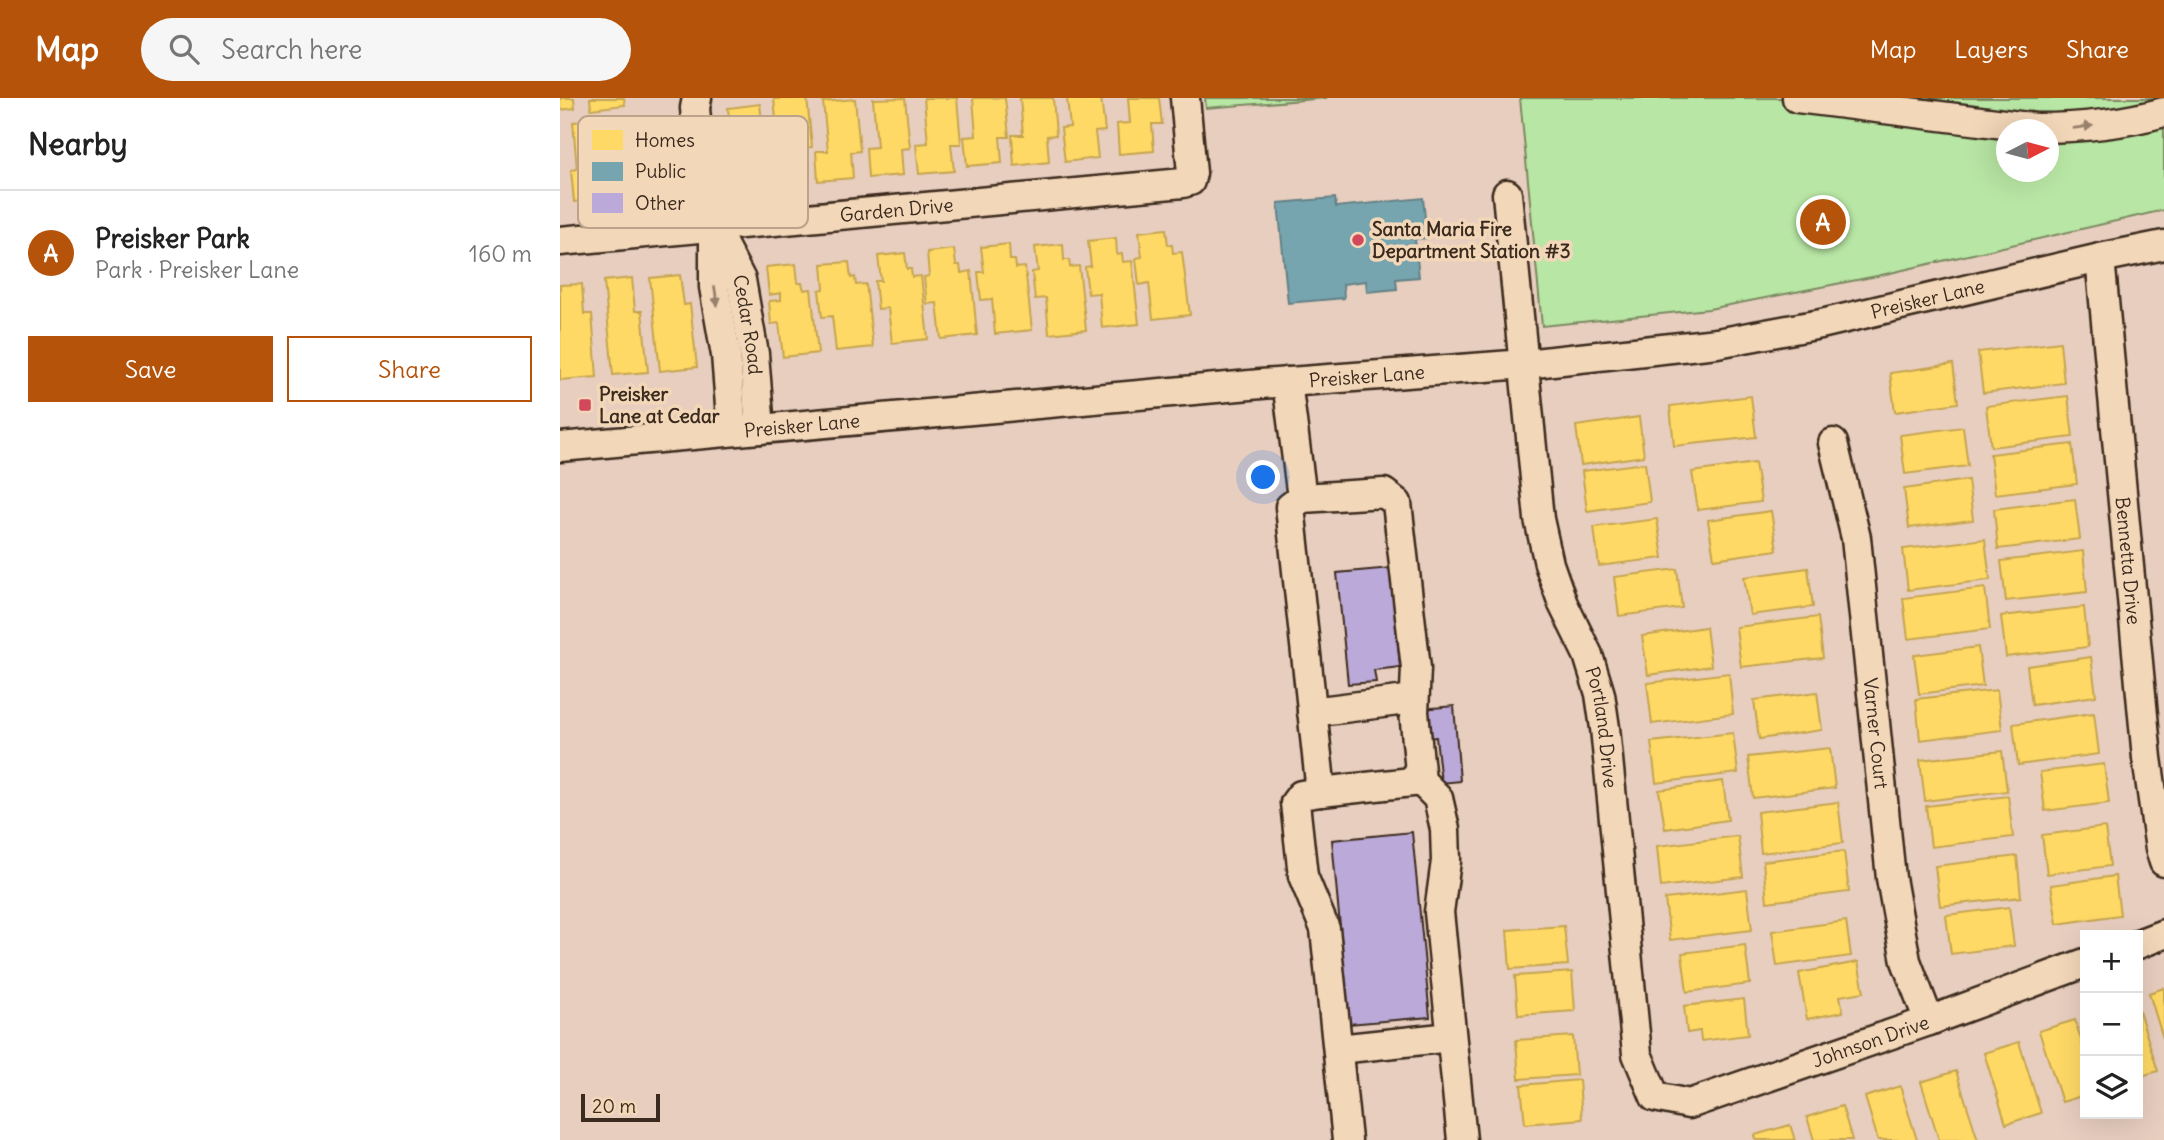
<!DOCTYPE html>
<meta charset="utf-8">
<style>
:root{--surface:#fff;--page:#f6f6f6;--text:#222;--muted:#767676;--line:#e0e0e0;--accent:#b45309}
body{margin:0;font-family:Delius,sans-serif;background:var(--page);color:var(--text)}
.controls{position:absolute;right:21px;bottom:21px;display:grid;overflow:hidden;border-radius:0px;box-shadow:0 7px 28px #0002}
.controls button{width:63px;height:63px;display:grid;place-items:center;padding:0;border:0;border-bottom:2px solid var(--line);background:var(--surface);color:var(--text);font:35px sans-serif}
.compass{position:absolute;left:1436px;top:21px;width:63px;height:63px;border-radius:50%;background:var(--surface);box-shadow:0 7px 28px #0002;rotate:84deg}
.scale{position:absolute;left:21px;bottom:18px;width:79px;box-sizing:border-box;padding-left:7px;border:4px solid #3b2a1e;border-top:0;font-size:19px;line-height:24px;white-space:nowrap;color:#3b2a1e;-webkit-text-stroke:5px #f3d7b9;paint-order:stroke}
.you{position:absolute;left:704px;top:380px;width:24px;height:24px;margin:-18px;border:5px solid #fff;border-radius:50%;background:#1a73e8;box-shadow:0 0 0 10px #1a73e833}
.badge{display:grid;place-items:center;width:46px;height:46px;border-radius:50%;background:var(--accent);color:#fff;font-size:23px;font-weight:700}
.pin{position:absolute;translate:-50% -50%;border:4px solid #fff;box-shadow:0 2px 7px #0006}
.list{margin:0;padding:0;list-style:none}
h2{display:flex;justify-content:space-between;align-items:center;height:91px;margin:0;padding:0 28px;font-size:30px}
h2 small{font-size:23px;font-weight:400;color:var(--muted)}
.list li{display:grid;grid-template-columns:46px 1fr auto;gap:21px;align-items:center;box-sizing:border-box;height:126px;padding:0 28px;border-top:2px solid var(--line)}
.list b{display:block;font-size:26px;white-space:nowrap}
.list p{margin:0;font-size:23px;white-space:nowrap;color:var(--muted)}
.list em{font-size:23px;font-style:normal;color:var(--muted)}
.actions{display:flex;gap:14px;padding:21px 28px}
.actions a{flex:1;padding:16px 0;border:2px solid var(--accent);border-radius:0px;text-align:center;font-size:24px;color:var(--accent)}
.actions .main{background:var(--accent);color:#fff}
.icon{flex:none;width:38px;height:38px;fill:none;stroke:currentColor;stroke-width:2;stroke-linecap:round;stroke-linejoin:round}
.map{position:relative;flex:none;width:1604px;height:1042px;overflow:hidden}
header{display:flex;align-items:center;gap:42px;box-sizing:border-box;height:98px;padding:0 35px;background:var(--accent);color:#fff}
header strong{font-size:33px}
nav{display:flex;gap:38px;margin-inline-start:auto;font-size:24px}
.search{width:490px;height:63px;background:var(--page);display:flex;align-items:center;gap:18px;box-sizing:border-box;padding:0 24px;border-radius:38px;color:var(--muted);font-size:26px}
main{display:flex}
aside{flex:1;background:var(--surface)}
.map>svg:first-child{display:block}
</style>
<header>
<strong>Map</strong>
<div class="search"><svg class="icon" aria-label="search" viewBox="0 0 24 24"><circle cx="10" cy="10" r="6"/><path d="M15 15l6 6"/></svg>Search here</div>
<nav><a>Map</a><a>Layers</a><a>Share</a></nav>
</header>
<main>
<aside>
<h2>Nearby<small></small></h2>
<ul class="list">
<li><span class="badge">A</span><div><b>Preisker Park</b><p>Park · Preisker Lane</p></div><em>160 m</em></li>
</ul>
<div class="actions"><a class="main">Save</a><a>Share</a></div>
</aside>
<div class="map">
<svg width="1604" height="1042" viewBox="0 0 1604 1042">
<rect width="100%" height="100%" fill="#e8cebf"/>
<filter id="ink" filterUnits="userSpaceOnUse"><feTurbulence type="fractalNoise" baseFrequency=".0143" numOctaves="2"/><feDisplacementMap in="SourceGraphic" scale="14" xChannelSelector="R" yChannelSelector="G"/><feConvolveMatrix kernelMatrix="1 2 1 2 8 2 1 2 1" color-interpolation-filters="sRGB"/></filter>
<g filter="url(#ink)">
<!-- green -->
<path fill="#b8e6a4" stroke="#7a8861" stroke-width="2" fill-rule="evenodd" d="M 645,0 L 767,0 L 646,10 Z
M 960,0 L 1604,0 L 1604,112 L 1317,178 L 1149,211 L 982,228 ZM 1447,32 L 1489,32 L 1489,74 L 1447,74 Z"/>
<!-- homes -->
<path fill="#ffd966" stroke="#c4a450" stroke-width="2" d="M 0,0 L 14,0 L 15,10 L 0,12 Z
M 30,0 L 64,0 L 65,7 L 31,11 Z
M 247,0 L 252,49 L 244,50 L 248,87 L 223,89 L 214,1 Z
M 345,0 L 350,50 L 341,51 L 343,77 L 308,80 L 306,50 L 317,49 L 313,1 Z
M 364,0 L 397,0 L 401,46 L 391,46 L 394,73 L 359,76 L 356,46 L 368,45 Z
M 413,0 L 445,0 L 449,39 L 440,39 L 442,65 L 407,68 L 404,39 L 416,38 Z
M 460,0 L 493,0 L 496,37 L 487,38 L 489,64 L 454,68 L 452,37 L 463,37 Z
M 507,0 L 541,0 L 545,33 L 535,34 L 538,60 L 505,64 L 501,30 L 510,29 Z
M 568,0 L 599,0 L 602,26 L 592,26 L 594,53 L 559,56 L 557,26 L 570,25 Z
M 295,1 L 300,53 L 291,54 L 293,80 L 258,83 L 256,53 L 268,53 L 263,4 Z
M 200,6 L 206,58 L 198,59 L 202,95 L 177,98 L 168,10 Z
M 48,21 L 52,70 L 41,71 L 43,101 L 14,104 L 11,72 L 17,71 L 13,24 Z
M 606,131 L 608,147 L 612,147 L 613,155 L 622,154 L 630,217 L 593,221 L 589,185 L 579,187 L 576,160 L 582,159 L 579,134 Z
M 556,140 L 557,157 L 562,156 L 563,164 L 572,163 L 579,226 L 542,230 L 539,195 L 528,196 L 525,169 L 531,168 L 528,143 Z
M 449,146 L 450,162 L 455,162 L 456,170 L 465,169 L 472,232 L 435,236 L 432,201 L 421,202 L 418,174 L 424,174 L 421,149 Z
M 503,146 L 504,162 L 509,162 L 510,169 L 519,168 L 526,232 L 489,236 L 486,200 L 475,201 L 472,174 L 478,173 L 475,149 Z
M 394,151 L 396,167 L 400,167 L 401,175 L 411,173 L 417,237 L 381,241 L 377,205 L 367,206 L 364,179 L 369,178 L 367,154 Z
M 345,155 L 347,171 L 351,171 L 352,179 L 361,178 L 368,241 L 332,245 L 328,210 L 318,211 L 315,183 L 321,183 L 318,158 Z
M 289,164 L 291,180 L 295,179 L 296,187 L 306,186 L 313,249 L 276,253 L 272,218 L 262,219 L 259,192 L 264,191 L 262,166 Z
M 236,166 L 238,185 L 242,185 L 244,192 L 251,191 L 258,255 L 223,259 L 219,225 L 211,226 L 209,203 L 221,202 L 221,195 L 209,197 L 206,169 Z
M 120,177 L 124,207 L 130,206 L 137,269 L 100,273 L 90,180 Z
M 72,180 L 75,213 L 82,213 L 88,274 L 53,277 L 44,183 Z
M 22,186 L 24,216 L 32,216 L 37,279 L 0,282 L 0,187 Z
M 1500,244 L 1504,285 L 1423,295 L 1418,254 Z
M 1393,266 L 1398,305 L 1335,314 L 1330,275 Z
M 1191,298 L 1196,339 L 1114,348 L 1110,308 Z
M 1508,298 L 1513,339 L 1431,349 L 1426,308 Z
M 1079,319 L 1084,358 L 1021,367 L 1016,328 Z
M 1403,329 L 1408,368 L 1345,376 L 1340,337 Z
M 1512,346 L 1517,386 L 1435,396 L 1430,356 Z
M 1085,365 L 1090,404 L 1027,413 L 1022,373 Z
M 1195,365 L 1201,404 L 1138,412 L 1132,374 Z
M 1408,382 L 1413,422 L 1349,430 L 1344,391 Z
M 1515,401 L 1520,441 L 1438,451 L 1434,411 Z
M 1211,413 L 1217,452 L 1154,461 L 1148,422 Z
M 1097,421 L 1103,460 L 1039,468 L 1034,429 Z
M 1425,441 L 1430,482 L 1348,492 L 1343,451 Z
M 1523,453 L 1527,494 L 1446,503 L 1441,463 Z
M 1248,470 L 1253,509 L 1190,517 L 1184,479 Z
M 1117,471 L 1122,510 L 1059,518 L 1054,479 Z
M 1425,490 L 1430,531 L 1348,541 L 1343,500 Z
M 1524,509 L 1528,549 L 1446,559 L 1441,518 Z
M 1258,519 L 1263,560 L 1181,569 L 1176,529 Z
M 1146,529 L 1151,568 L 1088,577 L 1082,538 Z
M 1418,549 L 1423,588 L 1359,596 L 1354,557 Z
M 1531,559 L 1536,598 L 1472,607 L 1467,568 Z
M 1169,575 L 1173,616 L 1092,626 L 1087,585 Z
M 1437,592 L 1442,632 L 1360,642 L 1356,601 Z
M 1257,594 L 1262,632 L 1199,641 L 1194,602 Z
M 1534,615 L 1539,656 L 1458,667 L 1453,626 Z
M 1173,635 L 1178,675 L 1096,685 L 1091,644 Z
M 1270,650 L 1275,690 L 1193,700 L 1188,659 Z
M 1442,653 L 1447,693 L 1365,703 L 1360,662 Z
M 1544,666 L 1549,705 L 1485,713 L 1480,674 Z
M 1163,683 L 1168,722 L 1105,731 L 1099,692 Z
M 1448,698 L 1453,739 L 1371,749 L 1366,708 Z
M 1278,704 L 1283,745 L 1201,755 L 1197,714 Z
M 1545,729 L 1550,768 L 1487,776 L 1482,737 Z
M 1178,738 L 1183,779 L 1101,789 L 1097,748 Z
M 1284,753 L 1289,794 L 1207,804 L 1203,763 Z
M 1457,758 L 1461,799 L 1380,808 L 1375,768 Z
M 1555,778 L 1560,817 L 1497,826 L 1491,787 Z
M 1187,791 L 1192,832 L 1110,842 L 1105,801 Z
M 1449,809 L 1454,848 L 1391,856 L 1386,817 Z
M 1286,823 L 1291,858 L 1217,868 L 1212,833 Z
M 1004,828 L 1008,867 L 950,871 L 947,832 Z
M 1185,847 L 1190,886 L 1127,894 L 1122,855 Z
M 1298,864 L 1304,894 L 1280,898 L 1283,914 L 1247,921 L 1239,875 Z
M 1012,874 L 1015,913 L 958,917 L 955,878 Z
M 1604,890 L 1604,944 L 1589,895 Z
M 1184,901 L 1188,937 L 1141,943 L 1140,933 L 1127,935 L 1124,908 Z
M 1578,910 L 1598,973 L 1578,979 Z
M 1515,922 L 1525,955 L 1525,997 L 1502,1004 L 1479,933 Z
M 1013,938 L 1016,977 L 959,981 L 956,942 Z
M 1459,944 L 1481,1015 L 1446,1026 L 1424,955 Z
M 1396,973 L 1418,1042 L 1379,1042 L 1361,984 Z
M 1019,982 L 1022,1021 L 965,1026 L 961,987 Z
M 1340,988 L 1357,1042 L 1318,1042 L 1305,999 Z
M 1282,1008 L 1292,1042 L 1254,1042 L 1247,1019 Z
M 1230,1027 L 1235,1042 L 1196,1042 L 1195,1037 Z"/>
<!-- public -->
<path fill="#76a5af" stroke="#648084" stroke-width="2" d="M 775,100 L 776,109 L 863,100 L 867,140 L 855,141 L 859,179 L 836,181 L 837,191 L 807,194 L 806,183 L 783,186 L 784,200 L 728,205 L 718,105 Z"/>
<!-- building -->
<path fill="#bba9d9" stroke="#3b2a1e" stroke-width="2" d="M 831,470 L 840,569 L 814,572 L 816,584 L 788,586 L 777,475 Z
M 894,608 L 900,683 L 881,685 L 876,639 L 864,640 L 862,611 Z
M 852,734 L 870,919 L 789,926 L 772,742 Z"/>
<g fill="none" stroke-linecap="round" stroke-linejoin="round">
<defs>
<g id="minor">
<path id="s1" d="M 137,0 L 135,10 L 142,88 L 154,130 L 181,182 L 194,256 L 200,331"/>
<path d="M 1237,0 L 1476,30 C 1519,30 1562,26 1604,14"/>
<path id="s2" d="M 947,96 L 979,421 L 989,466 L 1003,506 L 1028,557 L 1040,596 L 1045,630 L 1077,956 L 1095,999 L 1129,1006 L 1369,923 L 1525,865"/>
<path d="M 154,136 L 154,189 L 166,257 L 172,333"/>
<path id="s3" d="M 0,143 L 623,85 L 630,83 L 632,75 L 625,0"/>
<path id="s4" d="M 1540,160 L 1587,660 L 1600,751 L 1604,764"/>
<path d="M 727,284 L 742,400"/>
<path id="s5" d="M 1273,345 L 1296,440 L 1331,780 L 1346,863 L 1369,923"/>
<path id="s6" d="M 0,349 L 701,286 L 965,266 L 1157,245 L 1261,226 L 1540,160 L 1604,147"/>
<path d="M 752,614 L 854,601"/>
<path d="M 761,694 L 861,683"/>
<path d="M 1578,846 L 1604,836"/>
<path d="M 778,951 L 891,939"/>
<path d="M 787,1042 L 765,831 L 743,778 L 735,705 L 741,697 L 761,694 L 730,409 L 742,400 L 824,395 L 837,405 L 856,570 L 854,614 L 861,683 L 878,700 L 885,731 L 886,763 L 879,814 L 902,1042"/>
</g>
</defs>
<!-- minor casing -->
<use href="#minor" stroke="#3b2a1e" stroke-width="33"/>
<!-- minor -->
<use href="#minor" stroke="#f3d7b9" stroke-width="28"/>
</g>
<!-- one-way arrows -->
<defs><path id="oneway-solid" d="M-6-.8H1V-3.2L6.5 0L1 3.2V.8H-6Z" transform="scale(1.75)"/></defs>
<g fill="#97806c">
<use href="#oneway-solid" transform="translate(1523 29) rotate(-7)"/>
<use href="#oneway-solid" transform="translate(156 198) rotate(81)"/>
</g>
</g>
<!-- markers -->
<g fill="#d1495b" stroke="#f3d7b9" stroke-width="2.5">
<circle cx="798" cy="142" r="7"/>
<rect x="18" y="300" width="14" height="14" rx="3.5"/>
</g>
<g text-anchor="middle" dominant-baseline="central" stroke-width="7" stroke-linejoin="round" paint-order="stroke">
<!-- street labels -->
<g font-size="19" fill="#3b2a1e" stroke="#f3d7b9">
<text stroke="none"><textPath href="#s3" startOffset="338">Garden Drive</textPath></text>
<text stroke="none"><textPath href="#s6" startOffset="1377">Preisker Lane</textPath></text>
<text stroke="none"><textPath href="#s1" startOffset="236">Cedar Road</textPath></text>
<text stroke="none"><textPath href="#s6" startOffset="810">Preisker Lane</textPath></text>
<text stroke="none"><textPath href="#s6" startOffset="243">Preisker Lane</textPath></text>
<text stroke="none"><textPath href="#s4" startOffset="304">Bennetta Drive</textPath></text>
<text stroke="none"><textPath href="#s2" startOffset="546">Portland Drive</textPath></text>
<text stroke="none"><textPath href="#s5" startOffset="294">Varner Court</textPath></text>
<text stroke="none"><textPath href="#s2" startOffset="1148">Johnson Drive</textPath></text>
</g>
<!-- poi labels -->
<g font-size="19" font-weight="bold" fill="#3b2a1e" stroke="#f3d7b9" text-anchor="start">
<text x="812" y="131">Santa Maria Fire<tspan x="812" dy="22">Department Station #3</tspan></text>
<text x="39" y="296">Preisker<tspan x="39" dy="22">Lane at Cedar</tspan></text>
</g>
</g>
<!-- legend -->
<rect x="18" y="18" width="230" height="112" rx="10" fill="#f3d7b9" stroke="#bca38a" stroke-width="2"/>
<rect x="32" y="32" width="31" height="20" fill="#ffd966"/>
<rect x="32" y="64" width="31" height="19" fill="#76a5af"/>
<rect x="32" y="95" width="31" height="20" fill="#bba9d9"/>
<g font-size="19" fill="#3b2a1e">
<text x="75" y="49">Homes</text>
<text x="75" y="80">Public</text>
<text x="75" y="112">Other</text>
</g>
</svg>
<div class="controls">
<button>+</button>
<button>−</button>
<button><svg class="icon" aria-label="layers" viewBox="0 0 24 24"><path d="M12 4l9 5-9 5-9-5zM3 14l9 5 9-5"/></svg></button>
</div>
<svg class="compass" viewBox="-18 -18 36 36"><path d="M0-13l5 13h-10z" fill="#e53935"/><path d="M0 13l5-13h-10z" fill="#767676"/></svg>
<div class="scale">20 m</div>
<div class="you"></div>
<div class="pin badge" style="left:1263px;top:124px">A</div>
</div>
</main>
